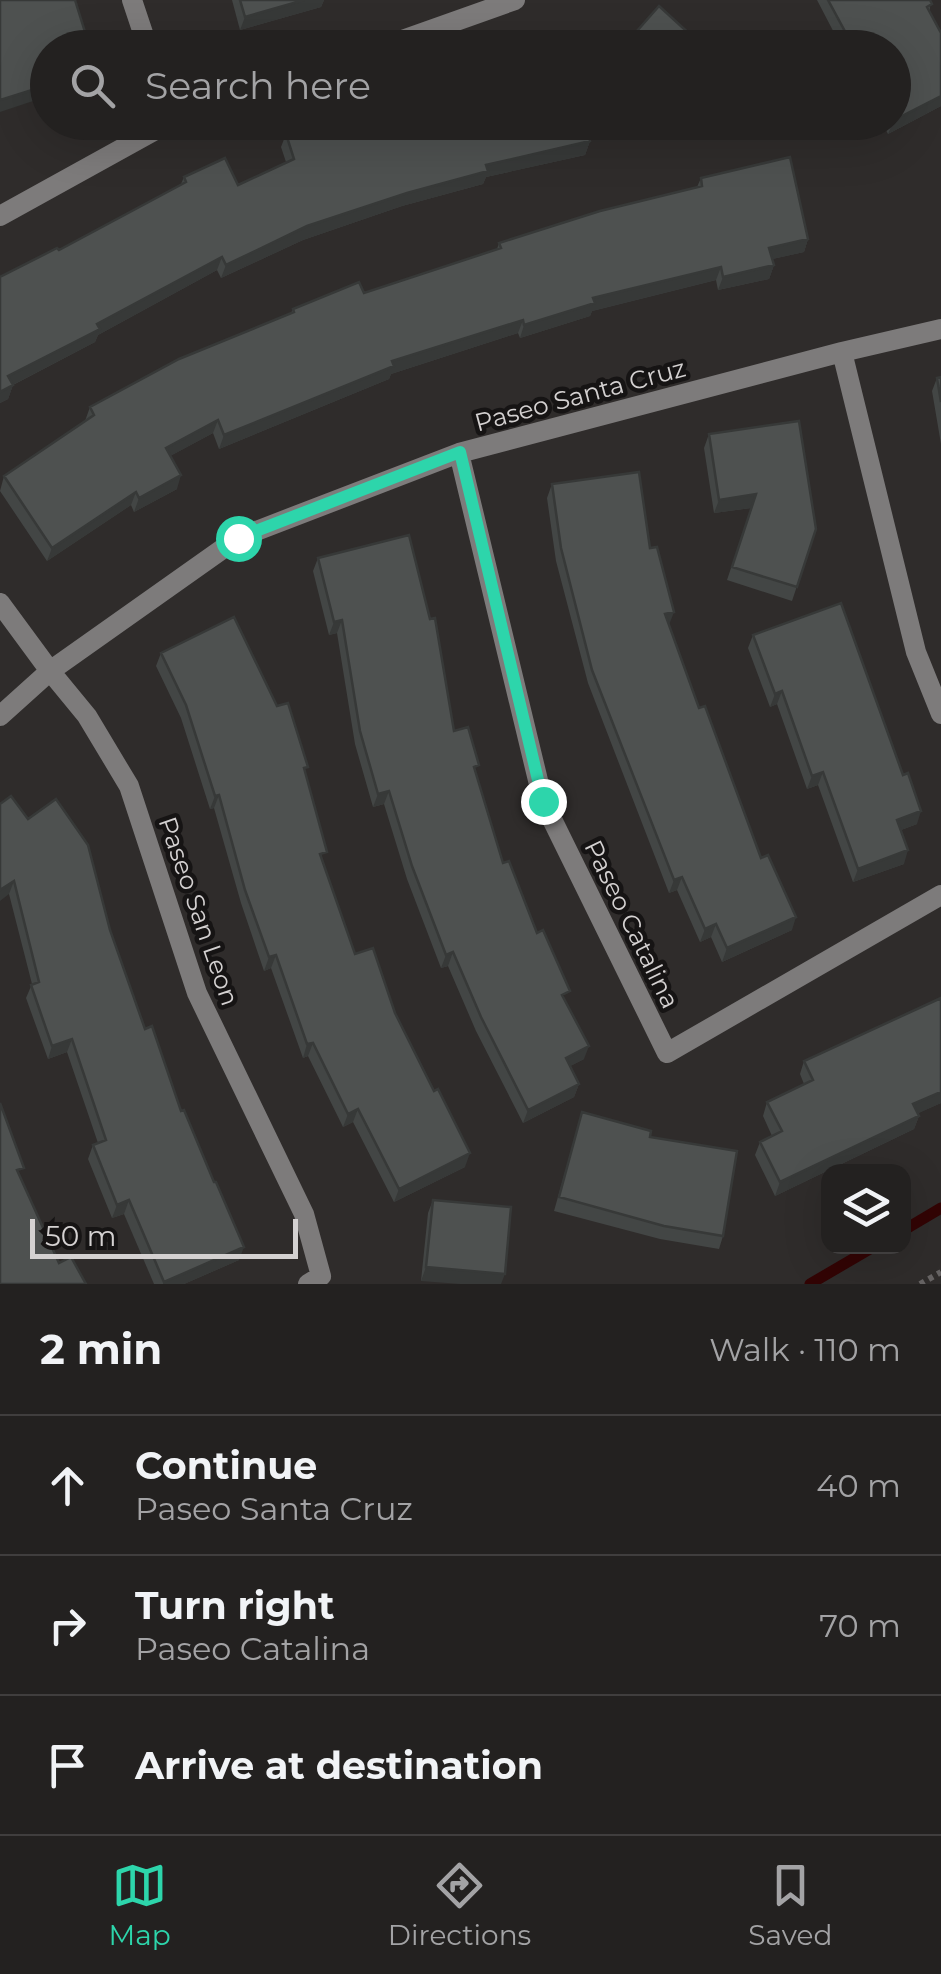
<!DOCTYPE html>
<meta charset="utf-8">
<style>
:root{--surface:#232120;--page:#2f2e2d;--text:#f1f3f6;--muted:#a3a3a5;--line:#403e3e;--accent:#2dd5ab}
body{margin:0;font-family:Montserrat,sans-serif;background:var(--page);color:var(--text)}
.controls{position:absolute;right:30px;bottom:30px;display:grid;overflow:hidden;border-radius:20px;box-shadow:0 10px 40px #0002}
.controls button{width:90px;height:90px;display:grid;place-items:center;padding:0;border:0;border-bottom:2px solid var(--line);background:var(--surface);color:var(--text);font:50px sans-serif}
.scale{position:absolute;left:30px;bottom:25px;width:268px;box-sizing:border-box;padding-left:10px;border:5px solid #d4d1d1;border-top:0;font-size:28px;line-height:35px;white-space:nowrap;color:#d4d1d1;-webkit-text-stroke:8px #161414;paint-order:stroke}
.stop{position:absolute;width:30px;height:30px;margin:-22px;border:8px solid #2dd5ab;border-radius:50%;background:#fff}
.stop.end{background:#2dd5ab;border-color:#fff;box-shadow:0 2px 10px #0008}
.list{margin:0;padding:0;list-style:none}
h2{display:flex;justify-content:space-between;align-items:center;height:130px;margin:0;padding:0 40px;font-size:42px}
h2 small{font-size:32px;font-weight:400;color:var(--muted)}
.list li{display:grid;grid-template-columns:65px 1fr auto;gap:30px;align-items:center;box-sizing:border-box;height:140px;padding:0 40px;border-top:2px solid var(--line)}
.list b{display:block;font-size:38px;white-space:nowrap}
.list p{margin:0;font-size:32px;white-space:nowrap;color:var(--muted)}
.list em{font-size:32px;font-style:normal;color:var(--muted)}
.icon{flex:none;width:55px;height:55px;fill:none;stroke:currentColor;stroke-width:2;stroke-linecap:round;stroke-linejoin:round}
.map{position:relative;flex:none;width:941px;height:1284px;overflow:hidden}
.search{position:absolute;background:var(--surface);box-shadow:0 10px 40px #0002;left:30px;right:30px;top:30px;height:110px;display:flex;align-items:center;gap:25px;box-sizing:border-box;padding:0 35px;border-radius:55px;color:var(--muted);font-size:38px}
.sheet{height:550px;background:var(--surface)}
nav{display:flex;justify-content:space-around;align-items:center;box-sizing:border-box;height:140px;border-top:2px solid var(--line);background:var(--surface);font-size:28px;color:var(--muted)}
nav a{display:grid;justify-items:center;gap:5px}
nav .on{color:var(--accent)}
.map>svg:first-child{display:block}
</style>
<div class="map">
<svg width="941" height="1284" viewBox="0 0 941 1284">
<rect width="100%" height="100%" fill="#2f2c2b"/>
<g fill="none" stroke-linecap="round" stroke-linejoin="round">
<!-- stream -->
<path stroke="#320404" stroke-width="11" d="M 904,1230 L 941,1208
M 810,1284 L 875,1246"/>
<!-- path -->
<path stroke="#666363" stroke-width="6" stroke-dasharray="5 5" stroke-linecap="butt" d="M 920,1284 L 941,1272"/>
<!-- minor -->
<path stroke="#7d7b7b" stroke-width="20" d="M 132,0 L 148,48
M 380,48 L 515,0
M 0,216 L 170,122
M 842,352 L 916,652 L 941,714
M 459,453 L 543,801 L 667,1053 L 941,895
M 0,603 L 50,671 L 87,716 L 129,786 L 197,993 L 304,1214 L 321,1276 L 308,1284
M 0,716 L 50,671 L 238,538 L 459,453 L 842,352 L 941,329"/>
</g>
<!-- wall -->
<path fill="#434645" d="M 232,0 L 324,0 L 321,7 L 240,30 Z
M 817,0 L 930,0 L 930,12 L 941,33 L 941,106 L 888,134 L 882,122 L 894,122 L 894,48 L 842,48 Z
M 320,122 L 586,122 L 590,141 L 585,155 L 486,177 L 483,184 L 402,206 L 303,240 L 221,278 L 217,270 L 98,335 L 95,342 L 13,385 L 8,399 L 0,403 L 0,277 L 57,248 L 59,250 L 181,184 L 184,177 L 225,158 L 238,185 L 286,162 L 281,147 L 286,134 Z
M 658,122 L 680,122 L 670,133 Z
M 701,178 L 808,239 L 804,252 L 772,259 L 774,265 L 769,279 L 718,290 L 716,280 L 592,311 L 590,316 L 520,338 L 518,333 L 391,374 L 389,379 L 219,449 L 213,433 L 170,456 L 177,489 L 134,512 L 131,505 L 47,561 L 0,491 L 4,476 L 85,421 L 90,407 L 291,313 L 293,309 L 364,293 L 497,249 L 499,243 L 697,187 Z
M 941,377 L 941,444 L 932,391 L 937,378 Z
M 799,421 L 816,529 L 792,601 L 727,580 L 751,508 L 714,513 L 704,448 L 709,434 Z
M 552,484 L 650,548 L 669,625 L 699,708 L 792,930 L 722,962 L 711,937 L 700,942 L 677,890 L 669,893 L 588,683 L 556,561 L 547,498 Z
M 318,558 L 454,731 L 476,773 L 503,863 L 537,933 L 566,1003 L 584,1059 L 570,1066 L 579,1084 L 574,1097 L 523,1123 L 476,1031 L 448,966 L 441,968 L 407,879 L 384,804 L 373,807 L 355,744 L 337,633 L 329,635 L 313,571 Z
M 753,635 L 917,824 L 901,830 L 904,864 L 853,882 L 818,785 L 807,789 L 777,704 L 770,707 L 748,648 Z
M 161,653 L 305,774 L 323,862 L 355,954 L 395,1013 L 465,1167 L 394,1202 L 353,1122 L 343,1127 L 308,1056 L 303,1058 L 271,968 L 264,971 L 241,903 L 214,808 L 210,809 L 181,718 L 156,666 Z
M 0,804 L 110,930 L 145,1029 L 181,1111 L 239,1260 L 184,1284 L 154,1284 L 124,1214 L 112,1218 L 88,1159 L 93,1145 L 98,1143 L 67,1052 L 48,1059 L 26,998 L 32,984 L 9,894 Z
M 941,998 L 941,1103 L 918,1113 L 919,1116 L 914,1129 L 775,1196 L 755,1155 L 760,1142 L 772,1136 L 763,1116 L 767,1102 L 804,1084 L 800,1074 L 804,1061 Z
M 582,1112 L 650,1137 L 723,1236 L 719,1249 L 660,1239 L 554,1211 Z
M 433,1200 L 505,1274 L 421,1281 L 428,1213 Z"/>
<!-- shaded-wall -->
<path fill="#373938" d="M 304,0 L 324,0 L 321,7 L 240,30 L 245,17 Z
M 48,85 L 48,96 L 0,112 L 0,100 Z
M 941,96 L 941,106 L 888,134 L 894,120 Z
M 590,141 L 585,155 L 486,177 L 483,184 L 402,206 L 303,240 L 221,278 L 226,265 L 307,226 L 486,165 Z
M 808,239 L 804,252 L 764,261 L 769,248 Z
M 222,257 L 217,270 L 98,335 L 95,342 L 3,390 L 8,376 L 97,324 Z
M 774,265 L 769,279 L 718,290 L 723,277 Z
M 721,267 L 716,280 L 592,311 L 590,316 L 520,338 L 524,325 L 593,298 Z
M 523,320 L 518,333 L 391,374 L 389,379 L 219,449 L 224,435 L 392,361 Z
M 13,385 L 8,399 L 0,403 L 0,392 Z
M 218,420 L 213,433 L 161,461 L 166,448 Z
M 181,475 L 177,489 L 134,512 L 139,498 Z
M 136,492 L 131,505 L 47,561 L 52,548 Z
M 756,494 L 751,508 L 714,513 L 719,500 Z
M 674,612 L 669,625 L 665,614 Z
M 342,620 L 337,633 L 329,635 L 334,622 Z
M 782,691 L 777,704 L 770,707 L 775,694 Z
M 823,772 L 818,785 L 807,789 L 812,776 Z
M 389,791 L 384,804 L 373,807 L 378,794 Z
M 219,795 L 214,808 L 210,809 L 215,796 Z
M 921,811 L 917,824 L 893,833 L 897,820 Z
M 908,850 L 904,864 L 853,882 L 858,869 Z
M 682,877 L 677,890 L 669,893 L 674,880 Z
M 14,881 L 9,894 L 0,901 L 0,890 Z
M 796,917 L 792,930 L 722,962 L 727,948 Z
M 716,924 L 711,937 L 700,942 L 705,929 Z
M 453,952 L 448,966 L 441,968 L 446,955 Z
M 276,955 L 271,968 L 264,971 L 269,957 Z
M 72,1039 L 67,1052 L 48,1059 L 52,1046 Z
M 313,1043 L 308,1056 L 303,1058 L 307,1044 Z
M 589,1046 L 584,1059 L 561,1071 L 566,1058 Z
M 579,1084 L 574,1097 L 523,1123 L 528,1110 Z
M 941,1092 L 941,1103 L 908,1118 L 913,1104 Z
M 358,1109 L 353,1122 L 343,1127 L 348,1114 Z
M 919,1116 L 914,1129 L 775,1196 L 780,1182 Z
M 470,1153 L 465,1167 L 394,1202 L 399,1189 Z
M 129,1200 L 124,1214 L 112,1218 L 117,1205 Z
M 244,1247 L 239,1260 L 184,1284 L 163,1284 L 164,1282 Z
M 426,1267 L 505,1274 L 501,1284 L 460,1284 L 421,1281 Z"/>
<!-- building -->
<path fill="#4e5150" stroke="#373938" stroke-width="2.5" d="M 0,0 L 75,0 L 90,48 L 48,48 L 48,85 L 0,100 Z
M 240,0 L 304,0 L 245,17 Z
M 828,0 L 930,0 L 932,4 L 927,7 L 941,33 L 941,96 L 894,120 L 894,48 L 854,48 Z
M 659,6 L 705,48 L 622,48 Z
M 320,122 L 586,122 L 590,141 L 486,165 L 488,171 L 407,193 L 307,226 L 226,265 L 222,257 L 97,324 L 100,329 L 8,376 L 13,385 L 0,392 L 0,277 L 57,248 L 59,250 L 186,182 L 184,177 L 225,158 L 238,185 L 294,159 L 286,134 Z
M 790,157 L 808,239 L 769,248 L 774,265 L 723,277 L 721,267 L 593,298 L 595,303 L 524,325 L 523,320 L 392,361 L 394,366 L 224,435 L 218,420 L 166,448 L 181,475 L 139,498 L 136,492 L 52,548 L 4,476 L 94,415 L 90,407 L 179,359 L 294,312 L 293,309 L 359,282 L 364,293 L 501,248 L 499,243 L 600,211 L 702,186 L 701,178 Z
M 941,377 L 941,402 L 937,378 Z
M 799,421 L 816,529 L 797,587 L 732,567 L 756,494 L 719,500 L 709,434 Z
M 639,472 L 650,548 L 657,547 L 674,612 L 665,614 L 699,708 L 705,706 L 761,858 L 768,855 L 796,917 L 727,948 L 716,924 L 705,929 L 682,877 L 674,880 L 592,670 L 561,548 L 552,484 Z
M 409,535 L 430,619 L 435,618 L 454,731 L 468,727 L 479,765 L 474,767 L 503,863 L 509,861 L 537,933 L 543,930 L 570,991 L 562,995 L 589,1046 L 566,1058 L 579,1084 L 528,1110 L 481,1017 L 453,952 L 446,955 L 412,866 L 389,791 L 378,794 L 360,731 L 342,620 L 334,622 L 318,558 Z
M 841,603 L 903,775 L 908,773 L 921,811 L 897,820 L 908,850 L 858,869 L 823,772 L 812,776 L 782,691 L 775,694 L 753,635 Z
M 234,617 L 277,706 L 288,703 L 308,767 L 304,768 L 327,852 L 320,854 L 355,954 L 373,948 L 395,1013 L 434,1091 L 438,1089 L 470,1153 L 399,1189 L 358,1109 L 348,1114 L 313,1043 L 307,1044 L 276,955 L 269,957 L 245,890 L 219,795 L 215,796 L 186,705 L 161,653 Z
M 11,796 L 28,819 L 56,799 L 88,845 L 110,930 L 145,1029 L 152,1026 L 181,1111 L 184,1110 L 214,1182 L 216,1182 L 244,1247 L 164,1282 L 129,1200 L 117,1205 L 93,1145 L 106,1140 L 72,1039 L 52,1046 L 31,985 L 39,982 L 14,881 L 0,890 L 0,804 Z
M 941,998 L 941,1092 L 913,1104 L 919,1116 L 780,1182 L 760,1142 L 782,1131 L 767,1102 L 813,1080 L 804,1061 Z
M 0,1103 L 24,1168 L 17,1170 L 59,1263 L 71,1257 L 86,1284 L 0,1284 Z
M 582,1112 L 651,1131 L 650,1137 L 737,1151 L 723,1236 L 664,1226 L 559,1197 Z
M 433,1200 L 511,1207 L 505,1274 L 426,1267 Z"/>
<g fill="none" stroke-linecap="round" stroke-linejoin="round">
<!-- route -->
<path stroke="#2dd5ab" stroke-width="12" d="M 238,538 L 460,452 L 543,801"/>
</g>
<g text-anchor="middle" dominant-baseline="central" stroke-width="9" stroke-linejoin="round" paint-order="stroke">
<!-- street labels -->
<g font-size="25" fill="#d4d1d1" stroke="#161414">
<text transform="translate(580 395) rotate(-15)">Paseo Santa Cruz</text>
<text transform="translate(199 911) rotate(71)">Paseo San Leon</text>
<text transform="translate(632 924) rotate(64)">Paseo Catalina</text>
</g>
</g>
</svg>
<div class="controls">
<button><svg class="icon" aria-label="layers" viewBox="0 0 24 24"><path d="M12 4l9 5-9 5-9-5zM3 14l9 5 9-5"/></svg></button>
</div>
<div class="scale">50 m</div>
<div class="stop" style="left:238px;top:538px"></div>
<div class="stop end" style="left:543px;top:801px"></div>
<div class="search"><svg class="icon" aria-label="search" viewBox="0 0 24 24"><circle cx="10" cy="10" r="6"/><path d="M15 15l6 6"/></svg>Search here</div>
</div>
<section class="sheet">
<h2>2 min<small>Walk · 110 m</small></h2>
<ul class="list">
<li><svg class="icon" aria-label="ahead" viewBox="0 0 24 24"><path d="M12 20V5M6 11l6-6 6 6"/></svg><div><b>Continue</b><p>Paseo Santa Cruz</p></div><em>40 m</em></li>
<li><svg class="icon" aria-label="right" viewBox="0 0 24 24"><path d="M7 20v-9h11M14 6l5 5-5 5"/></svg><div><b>Turn right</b><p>Paseo Catalina</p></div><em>70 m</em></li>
<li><svg class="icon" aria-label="arrive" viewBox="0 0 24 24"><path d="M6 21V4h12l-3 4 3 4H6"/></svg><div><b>Arrive at destination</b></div></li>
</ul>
</section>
<nav>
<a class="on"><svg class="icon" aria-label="map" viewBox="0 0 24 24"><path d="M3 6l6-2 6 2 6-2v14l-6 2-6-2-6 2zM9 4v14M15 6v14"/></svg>Map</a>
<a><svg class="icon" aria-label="directions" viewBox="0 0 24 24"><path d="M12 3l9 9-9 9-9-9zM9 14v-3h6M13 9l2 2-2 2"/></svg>Directions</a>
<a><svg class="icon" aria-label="saved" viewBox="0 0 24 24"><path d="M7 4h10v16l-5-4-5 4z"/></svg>Saved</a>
</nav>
